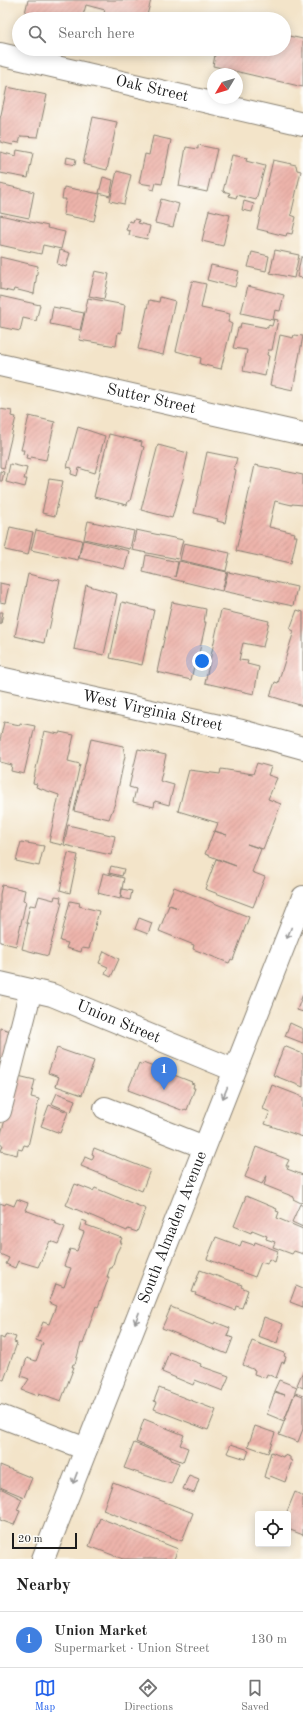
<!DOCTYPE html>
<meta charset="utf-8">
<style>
:root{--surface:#fff;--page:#f6f6f6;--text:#222;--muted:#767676;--line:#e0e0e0;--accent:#2563eb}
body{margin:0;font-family:"Old Standard TT",serif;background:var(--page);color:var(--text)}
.controls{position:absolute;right:12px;bottom:12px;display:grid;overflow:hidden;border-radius:4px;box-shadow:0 2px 10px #0003}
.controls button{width:36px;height:36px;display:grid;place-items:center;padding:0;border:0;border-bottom:1px solid var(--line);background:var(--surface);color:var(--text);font:20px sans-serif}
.compass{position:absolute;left:207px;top:68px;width:36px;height:36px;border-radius:50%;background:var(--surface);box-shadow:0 2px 10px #0003;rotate:232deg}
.scale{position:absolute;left:12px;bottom:10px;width:65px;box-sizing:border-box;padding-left:4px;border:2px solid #1c1c1c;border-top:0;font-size:11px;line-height:14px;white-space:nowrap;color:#1c1c1c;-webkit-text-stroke:3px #fdfcf7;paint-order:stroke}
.you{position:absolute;left:202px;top:661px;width:14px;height:14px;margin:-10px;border:3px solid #fff;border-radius:50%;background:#1a73e8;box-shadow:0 0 0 6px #1a73e833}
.badge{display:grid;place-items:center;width:26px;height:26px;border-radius:50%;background:var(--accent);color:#fff;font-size:13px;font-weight:700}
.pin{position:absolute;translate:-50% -33px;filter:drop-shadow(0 1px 2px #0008)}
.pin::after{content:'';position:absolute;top:21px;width:14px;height:12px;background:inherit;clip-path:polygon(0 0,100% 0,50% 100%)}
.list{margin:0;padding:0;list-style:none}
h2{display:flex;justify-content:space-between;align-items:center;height:52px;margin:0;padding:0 16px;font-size:17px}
h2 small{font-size:13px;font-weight:400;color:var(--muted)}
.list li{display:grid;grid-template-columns:26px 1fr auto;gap:12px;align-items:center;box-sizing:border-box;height:56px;padding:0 16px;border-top:1px solid var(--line)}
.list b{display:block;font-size:15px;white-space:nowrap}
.list p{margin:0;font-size:13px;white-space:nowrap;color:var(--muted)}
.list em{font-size:13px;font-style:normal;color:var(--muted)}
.icon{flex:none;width:22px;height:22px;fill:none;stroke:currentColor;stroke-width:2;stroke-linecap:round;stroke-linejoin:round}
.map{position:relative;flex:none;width:303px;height:1559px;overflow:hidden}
.search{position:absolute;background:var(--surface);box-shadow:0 2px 10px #0003;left:12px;right:12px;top:12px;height:44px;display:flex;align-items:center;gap:10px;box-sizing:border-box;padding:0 14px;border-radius:22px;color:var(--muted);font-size:15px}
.sheet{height:108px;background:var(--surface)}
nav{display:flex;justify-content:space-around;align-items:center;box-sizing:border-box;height:56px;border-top:1px solid var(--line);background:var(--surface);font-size:11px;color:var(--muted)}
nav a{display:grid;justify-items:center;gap:2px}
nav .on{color:var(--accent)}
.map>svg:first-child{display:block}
</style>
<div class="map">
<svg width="303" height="1559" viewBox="0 0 303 1559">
<defs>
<pattern id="building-hatch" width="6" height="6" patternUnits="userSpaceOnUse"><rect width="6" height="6" fill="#edb4ab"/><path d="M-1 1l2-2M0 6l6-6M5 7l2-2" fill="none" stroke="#cb9a93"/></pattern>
</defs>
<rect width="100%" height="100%" fill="#fdfcf7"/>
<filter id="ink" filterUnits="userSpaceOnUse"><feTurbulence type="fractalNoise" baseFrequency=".025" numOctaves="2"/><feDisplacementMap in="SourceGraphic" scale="8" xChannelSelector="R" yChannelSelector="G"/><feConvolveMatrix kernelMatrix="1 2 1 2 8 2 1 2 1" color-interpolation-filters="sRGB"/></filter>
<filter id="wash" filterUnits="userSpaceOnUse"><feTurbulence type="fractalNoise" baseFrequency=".012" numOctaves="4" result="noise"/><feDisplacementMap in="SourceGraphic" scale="16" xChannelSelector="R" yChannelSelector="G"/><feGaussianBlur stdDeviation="0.9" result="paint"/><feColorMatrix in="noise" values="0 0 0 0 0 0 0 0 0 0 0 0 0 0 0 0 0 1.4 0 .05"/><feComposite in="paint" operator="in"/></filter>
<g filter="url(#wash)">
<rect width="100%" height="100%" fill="#f3e4c9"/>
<g id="blocks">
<!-- building -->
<path fill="url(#building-hatch)" d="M 28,0 L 151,0 L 146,19 L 121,19 L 104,13 L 105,10 L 86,5 L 82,19 L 50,19 L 25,13 Z
M 284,35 L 303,39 L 303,87 L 213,66 L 216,49 L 284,49 Z
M 7,87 L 47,95 L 38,137 L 21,136 L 19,143 L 14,142 L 13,145 L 0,142 L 0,119 Z
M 93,117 L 117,122 L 107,170 L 83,164 Z
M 153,136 L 171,140 L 162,184 L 156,183 L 154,190 L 150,189 L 151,185 L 139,183 L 145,154 L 149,155 Z
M 198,145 L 217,149 L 207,192 L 179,186 L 186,147 L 198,149 Z
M 17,150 L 33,153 L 28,178 L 0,173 L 0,152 L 16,156 Z
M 232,155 L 247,158 L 246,161 L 265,166 L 256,200 L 237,195 L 236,198 L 229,196 L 230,193 L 223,191 Z
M 67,157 L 76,159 L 75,165 L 66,163 Z
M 273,160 L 296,165 L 297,170 L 301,171 L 291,215 L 296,217 L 292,234 L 287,233 L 286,236 L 257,229 Z
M 117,171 L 131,175 L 124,204 L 110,201 Z
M 103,177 L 113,180 L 110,196 L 99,193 Z
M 0,184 L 34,192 L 29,218 L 0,212 Z
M 64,187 L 100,194 L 94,221 L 63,215 L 66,199 L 62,199 Z
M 161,199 L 179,204 L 173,227 L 155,223 Z
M 244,201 L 254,204 L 252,212 L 242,210 Z
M 209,210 L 230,215 L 223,246 L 202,241 Z
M 0,215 L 48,226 L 47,228 L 65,232 L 61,249 L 43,245 L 41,254 L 0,245 Z
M 134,219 L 139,220 L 138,223 L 150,226 L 147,239 L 129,235 L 130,231 L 126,230 L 129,221 L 133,222 Z
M 60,250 L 70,253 L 66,267 L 57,264 Z
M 275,250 L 299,255 L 294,278 L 270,273 Z
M 252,252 L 269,256 L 266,271 L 248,267 Z
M 0,257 L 38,266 L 34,294 L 14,289 L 13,292 L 0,289 Z
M 301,257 L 303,257 L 303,278 L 297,277 Z
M 211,265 L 239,271 L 235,287 L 207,280 Z
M 95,271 L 109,274 L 104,299 L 89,296 Z
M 192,281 L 206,284 L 201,308 L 230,314 L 228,322 L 232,324 L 221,369 L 200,364 L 201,358 L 176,351 Z
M 248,286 L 284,295 L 280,311 L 275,310 L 273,320 L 241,313 Z
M 0,296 L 40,305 L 36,321 L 23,318 L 20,331 L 0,327 Z
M 160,297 L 175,301 L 163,355 L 138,349 L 149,300 L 159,302 Z
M 88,298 L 125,305 L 121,333 L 118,332 L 116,346 L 79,340 Z
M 53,307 L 84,313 L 80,330 L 50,324 Z
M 274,319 L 278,320 L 272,350 L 268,350 L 267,355 L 269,356 L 265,376 L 243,371 L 247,350 L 233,348 L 238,328 L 240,328 L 241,323 L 268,328 L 268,325 L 272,326 Z
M 280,335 L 293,338 L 294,335 L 303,336 L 293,390 L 270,385 Z
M 0,409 L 12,411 L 11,416 L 16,417 L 4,468 L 0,467 Z
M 29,416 L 55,422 L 46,460 L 31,457 L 30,459 L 26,458 L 27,455 L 23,454 L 24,450 L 21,450 Z
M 78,427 L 105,436 L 95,473 L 79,468 L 77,476 L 71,474 L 72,468 L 67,467 Z
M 109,434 L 142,442 L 141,446 L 144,447 L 130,501 L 128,501 L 127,505 L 94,497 Z
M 158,445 L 188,453 L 183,475 L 184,476 L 172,518 L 141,510 Z
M 207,452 L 237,458 L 234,469 L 236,470 L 225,523 L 217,521 L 218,519 L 194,513 Z
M 10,464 L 27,468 L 24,479 L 27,479 L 25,487 L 6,482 Z
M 255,465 L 303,475 L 303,505 L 292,504 L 292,505 L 275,501 L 269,527 L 295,533 L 294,536 L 297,536 L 291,563 L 236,551 Z
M 0,471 L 4,472 L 2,481 L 0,481 Z
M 49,479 L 63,481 L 55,516 L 42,513 Z
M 88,521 L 134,531 L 130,549 L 84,539 Z
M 10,527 L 33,532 L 28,555 L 5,550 Z
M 36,530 L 82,540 L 78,560 L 31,550 Z
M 136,530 L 183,540 L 178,559 L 132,550 Z
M 83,540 L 129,551 L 125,569 L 79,558 Z
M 184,543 L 230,553 L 226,571 L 180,560 Z
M 146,555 L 178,562 L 175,577 L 179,561 L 227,572 L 222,591 L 143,572 Z
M 228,572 L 297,587 L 293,606 L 223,591 Z
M 28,574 L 54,580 L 55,579 L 60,580 L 49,630 L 47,629 L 44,643 L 15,636 Z
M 0,583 L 9,585 L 5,603 L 0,602 Z
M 86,585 L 117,594 L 104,655 L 74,649 Z
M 122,602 L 154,610 L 142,665 L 110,658 Z
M 172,602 L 206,609 L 204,622 L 206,622 L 196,667 L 194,666 L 191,680 L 157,672 Z
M 221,610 L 269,621 L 263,647 L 243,643 L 239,660 L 248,661 L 247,664 L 259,667 L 254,694 L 205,683 Z
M 297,610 L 303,612 L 303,706 L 270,696 L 275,682 L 278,683 L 294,631 L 290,629 Z
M 0,612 L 3,612 L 1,624 L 0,624 Z
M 4,722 L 20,725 L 20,723 L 35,726 L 24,774 L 11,771 L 12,765 L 0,762 L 0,740 Z
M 44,731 L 59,734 L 60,732 L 74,735 L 68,761 L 80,764 L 62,845 L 49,842 L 59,795 L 36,787 L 37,784 L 33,783 Z
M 91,739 L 123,746 L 125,756 L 115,803 L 109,819 L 74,811 Z
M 138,749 L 166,755 L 160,781 L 174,785 L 169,805 L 155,801 L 154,807 L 133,802 L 136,789 L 129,787 Z
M 257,763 L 271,767 L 268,775 L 277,778 L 268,799 L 281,804 L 263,849 L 247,844 L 261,849 L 252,872 L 265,877 L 253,907 L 205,889 L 216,859 L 236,866 L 205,854 L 214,831 L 227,835 L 215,831 L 218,823 L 178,811 L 189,770 L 220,774 L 221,769 L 253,774 Z
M 68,825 L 115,836 L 111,855 L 64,845 Z
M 21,842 L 44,846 L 39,866 L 16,861 Z
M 68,853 L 78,855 L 70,893 L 60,890 Z
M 111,866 L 124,869 L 122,876 L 109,873 Z
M 103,873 L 124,878 L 120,899 L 98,893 Z
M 2,885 L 25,890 L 23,900 L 26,901 L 16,946 L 0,942 L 0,894 Z
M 174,887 L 249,917 L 233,960 L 231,959 L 229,963 L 193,949 L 194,945 L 159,931 L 169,905 L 178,908 L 167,904 Z
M 122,889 L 132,891 L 130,900 L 121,898 Z
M 39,896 L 54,900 L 55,896 L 61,897 L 60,902 L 62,902 L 48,956 L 22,949 L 28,923 L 26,923 L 30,905 L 36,906 Z
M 70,901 L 80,903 L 79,906 L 99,911 L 89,949 L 82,948 L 81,952 L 66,948 L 68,943 L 60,941 Z
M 139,918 L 152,923 L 148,934 L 135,929 Z
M 104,951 L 119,959 L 111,977 L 105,974 L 108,967 L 99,963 Z
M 303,994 L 303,1012 L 297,1010 Z
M 290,1023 L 303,1029 L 303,1043 L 285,1036 Z
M 0,1028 L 11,1031 L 0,1075 Z
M 284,1046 L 303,1054 L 303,1087 L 273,1075 Z
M 57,1048 L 94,1061 L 82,1095 L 56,1086 L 59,1077 L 48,1073 Z
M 139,1063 L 142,1065 L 143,1063 L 192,1082 L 191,1083 L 194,1084 L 193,1088 L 195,1088 L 187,1110 L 185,1109 L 184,1111 L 128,1090 Z
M 18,1076 L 35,1080 L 31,1097 L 39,1099 L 28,1146 L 24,1145 L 22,1150 L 18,1149 L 17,1155 L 1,1151 L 3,1145 L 0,1145 L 0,1137 Z
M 272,1085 L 303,1097 L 303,1137 L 265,1124 L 270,1112 L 263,1109 Z
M 57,1093 L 75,1100 L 71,1112 L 52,1104 Z
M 49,1105 L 68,1112 L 60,1133 L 41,1126 Z
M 256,1147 L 289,1160 L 286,1166 L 289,1166 L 287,1169 L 303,1175 L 303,1201 L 301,1203 L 293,1199 L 294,1197 L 264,1185 L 267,1176 L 266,1176 L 262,1184 L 245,1177 Z
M 94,1148 L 150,1170 L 142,1191 L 81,1166 L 85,1157 L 92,1160 L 94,1155 L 92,1154 Z
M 75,1184 L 93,1191 L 95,1188 L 146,1209 L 137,1232 L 128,1229 L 127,1231 L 66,1205 Z
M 246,1196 L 277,1209 L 276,1211 L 279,1212 L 277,1218 L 303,1229 L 303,1254 L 294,1251 L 292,1254 L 273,1247 L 275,1242 L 266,1239 L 267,1236 L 252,1230 L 251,1233 L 234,1226 Z
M 17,1199 L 28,1203 L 25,1210 L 55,1221 L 54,1223 L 65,1227 L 58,1244 L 50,1241 L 38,1267 L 18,1261 L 15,1268 L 6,1264 L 9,1258 L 0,1254 L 0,1203 L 5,1205 L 6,1203 L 14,1206 Z
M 300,1204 L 303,1206 L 303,1227 L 292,1222 Z
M 82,1220 L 87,1222 L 86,1225 L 122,1238 L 120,1242 L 122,1242 L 116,1254 L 112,1268 L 110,1268 L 107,1277 L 109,1277 L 98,1307 L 96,1306 L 83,1344 L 81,1343 L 75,1364 L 73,1364 L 72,1367 L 74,1367 L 61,1401 L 39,1393 L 38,1396 L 22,1390 L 29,1379 L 21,1376 L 27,1358 L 36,1361 L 43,1343 L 36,1340 L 43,1322 L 49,1324 L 56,1306 L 49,1303 L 56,1284 L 64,1287 L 71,1268 L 64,1266 L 70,1249 L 77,1251 L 84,1232 L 79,1230 Z
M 216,1237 L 240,1246 L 242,1241 L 254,1245 L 255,1242 L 278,1251 L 275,1262 L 269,1259 L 267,1264 L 261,1262 L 255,1277 L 207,1259 Z
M 200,1270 L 242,1285 L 241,1287 L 248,1290 L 242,1308 L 236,1306 L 235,1310 L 195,1295 L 196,1293 L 192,1292 Z
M 296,1286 L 303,1289 L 303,1307 L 290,1302 Z
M 171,1307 L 214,1324 L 215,1322 L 230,1328 L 227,1336 L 233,1338 L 227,1354 L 162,1328 Z
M 264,1317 L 283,1324 L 277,1343 L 258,1336 Z
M 6,1334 L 16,1337 L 14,1342 L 17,1343 L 4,1380 L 0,1379 L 0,1337 L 4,1339 Z
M 252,1341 L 285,1353 L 284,1356 L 286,1357 L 284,1363 L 282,1362 L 276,1378 L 267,1374 L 266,1378 L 254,1374 L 255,1370 L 243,1365 Z
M 169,1352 L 201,1364 L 200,1366 L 229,1376 L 223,1391 L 195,1380 L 193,1385 L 162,1372 Z
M 303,1371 L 303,1388 L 297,1385 Z
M 279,1380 L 297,1387 L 284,1421 L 267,1414 L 275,1392 L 285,1395 L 274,1391 Z
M 159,1388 L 216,1410 L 208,1430 L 154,1409 L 157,1402 L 154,1401 Z
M 295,1393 L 303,1396 L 303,1429 L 298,1442 L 279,1435 Z
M 144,1419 L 184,1435 L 180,1445 L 188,1448 L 183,1462 L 136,1442 Z
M 255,1426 L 275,1433 L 268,1453 L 248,1446 Z
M 134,1443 L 171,1458 L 170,1460 L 179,1463 L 171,1484 L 124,1468 Z
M 231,1444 L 249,1450 L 246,1459 L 227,1453 Z
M 271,1452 L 283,1457 L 284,1455 L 290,1457 L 290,1460 L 292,1461 L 285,1482 L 270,1476 L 269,1479 L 264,1477 Z
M 0,1465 L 32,1478 L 24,1497 L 0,1487 Z
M 189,1475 L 199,1479 L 194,1493 L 183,1489 Z
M 113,1482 L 193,1513 L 182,1541 L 103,1510 Z
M 0,1488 L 22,1499 L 17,1510 L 20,1511 L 14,1525 L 0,1520 Z
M 295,1492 L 303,1496 L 303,1535 L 288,1529 L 288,1514 L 286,1514 Z
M 100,1518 L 178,1549 L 174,1559 L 123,1559 L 89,1546 Z"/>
</g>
</g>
<g filter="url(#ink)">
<use href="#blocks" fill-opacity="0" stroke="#888072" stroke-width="1"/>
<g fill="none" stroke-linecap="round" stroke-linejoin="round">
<defs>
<g id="minor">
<path id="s1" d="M 0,54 L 303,124"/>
<path id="s2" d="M 0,365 L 303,434"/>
<path id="s3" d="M 0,678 L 242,731 L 303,748"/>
<path id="s4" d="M 0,983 L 52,995 L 234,1070"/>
<path d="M 105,1108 L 204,1147"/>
<path d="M 0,1111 L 31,990"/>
<path d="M 0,1416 L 86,1449"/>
</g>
<g id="major">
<path id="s5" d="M 43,1559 L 303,897"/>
</g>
</defs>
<!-- minor casing -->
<use href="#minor" stroke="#888072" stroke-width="24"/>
<!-- major casing -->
<use href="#major" stroke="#888072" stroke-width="24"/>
<!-- minor -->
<use href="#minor" stroke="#fff" stroke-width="22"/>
<!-- major -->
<use href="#major" stroke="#fff" stroke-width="22"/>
</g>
<!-- one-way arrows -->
<defs><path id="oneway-shaft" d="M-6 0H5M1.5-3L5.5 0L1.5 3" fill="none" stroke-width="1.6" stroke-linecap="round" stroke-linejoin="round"/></defs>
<g stroke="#999">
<use href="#oneway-shaft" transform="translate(289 933) rotate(112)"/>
<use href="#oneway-shaft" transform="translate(225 1093) rotate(112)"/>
<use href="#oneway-shaft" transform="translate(137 1318) rotate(111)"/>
<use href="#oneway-shaft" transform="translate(75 1478) rotate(111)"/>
</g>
</g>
<g text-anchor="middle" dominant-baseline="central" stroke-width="3.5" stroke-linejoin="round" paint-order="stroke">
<!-- street labels -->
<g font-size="16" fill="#1c1c1c" stroke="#fdfcf7">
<text stroke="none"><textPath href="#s1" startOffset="156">Oak Street</textPath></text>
<text stroke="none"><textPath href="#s2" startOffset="155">Sutter Street</textPath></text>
<text stroke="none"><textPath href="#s3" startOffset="156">West Virginia Street</textPath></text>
<text stroke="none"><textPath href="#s4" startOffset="125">Union Street</textPath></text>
<text stroke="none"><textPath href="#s5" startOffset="356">South Almaden Avenue</textPath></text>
</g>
</g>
</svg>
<div class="controls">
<button><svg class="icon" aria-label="locate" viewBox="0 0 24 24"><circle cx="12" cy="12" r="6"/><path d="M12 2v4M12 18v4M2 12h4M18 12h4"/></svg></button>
</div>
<svg class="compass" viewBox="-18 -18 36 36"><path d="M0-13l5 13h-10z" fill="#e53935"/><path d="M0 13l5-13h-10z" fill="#767676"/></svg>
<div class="scale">20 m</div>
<div class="you"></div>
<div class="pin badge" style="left:164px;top:1090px;background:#3f7fe0">1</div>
<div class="search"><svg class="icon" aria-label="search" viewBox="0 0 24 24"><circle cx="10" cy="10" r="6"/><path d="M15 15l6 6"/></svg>Search here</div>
</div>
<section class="sheet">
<h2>Nearby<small></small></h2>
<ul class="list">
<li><span class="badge" style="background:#3f7fe0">1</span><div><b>Union Market</b><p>Supermarket · Union Street</p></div><em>130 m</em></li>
</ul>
</section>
<nav>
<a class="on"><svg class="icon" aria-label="map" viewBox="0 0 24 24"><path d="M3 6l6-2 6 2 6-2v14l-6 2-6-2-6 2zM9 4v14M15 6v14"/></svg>Map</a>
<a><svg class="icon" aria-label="directions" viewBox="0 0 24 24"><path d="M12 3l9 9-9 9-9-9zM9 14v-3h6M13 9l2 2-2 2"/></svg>Directions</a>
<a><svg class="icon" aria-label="saved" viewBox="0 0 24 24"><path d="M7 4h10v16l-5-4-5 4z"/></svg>Saved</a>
</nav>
